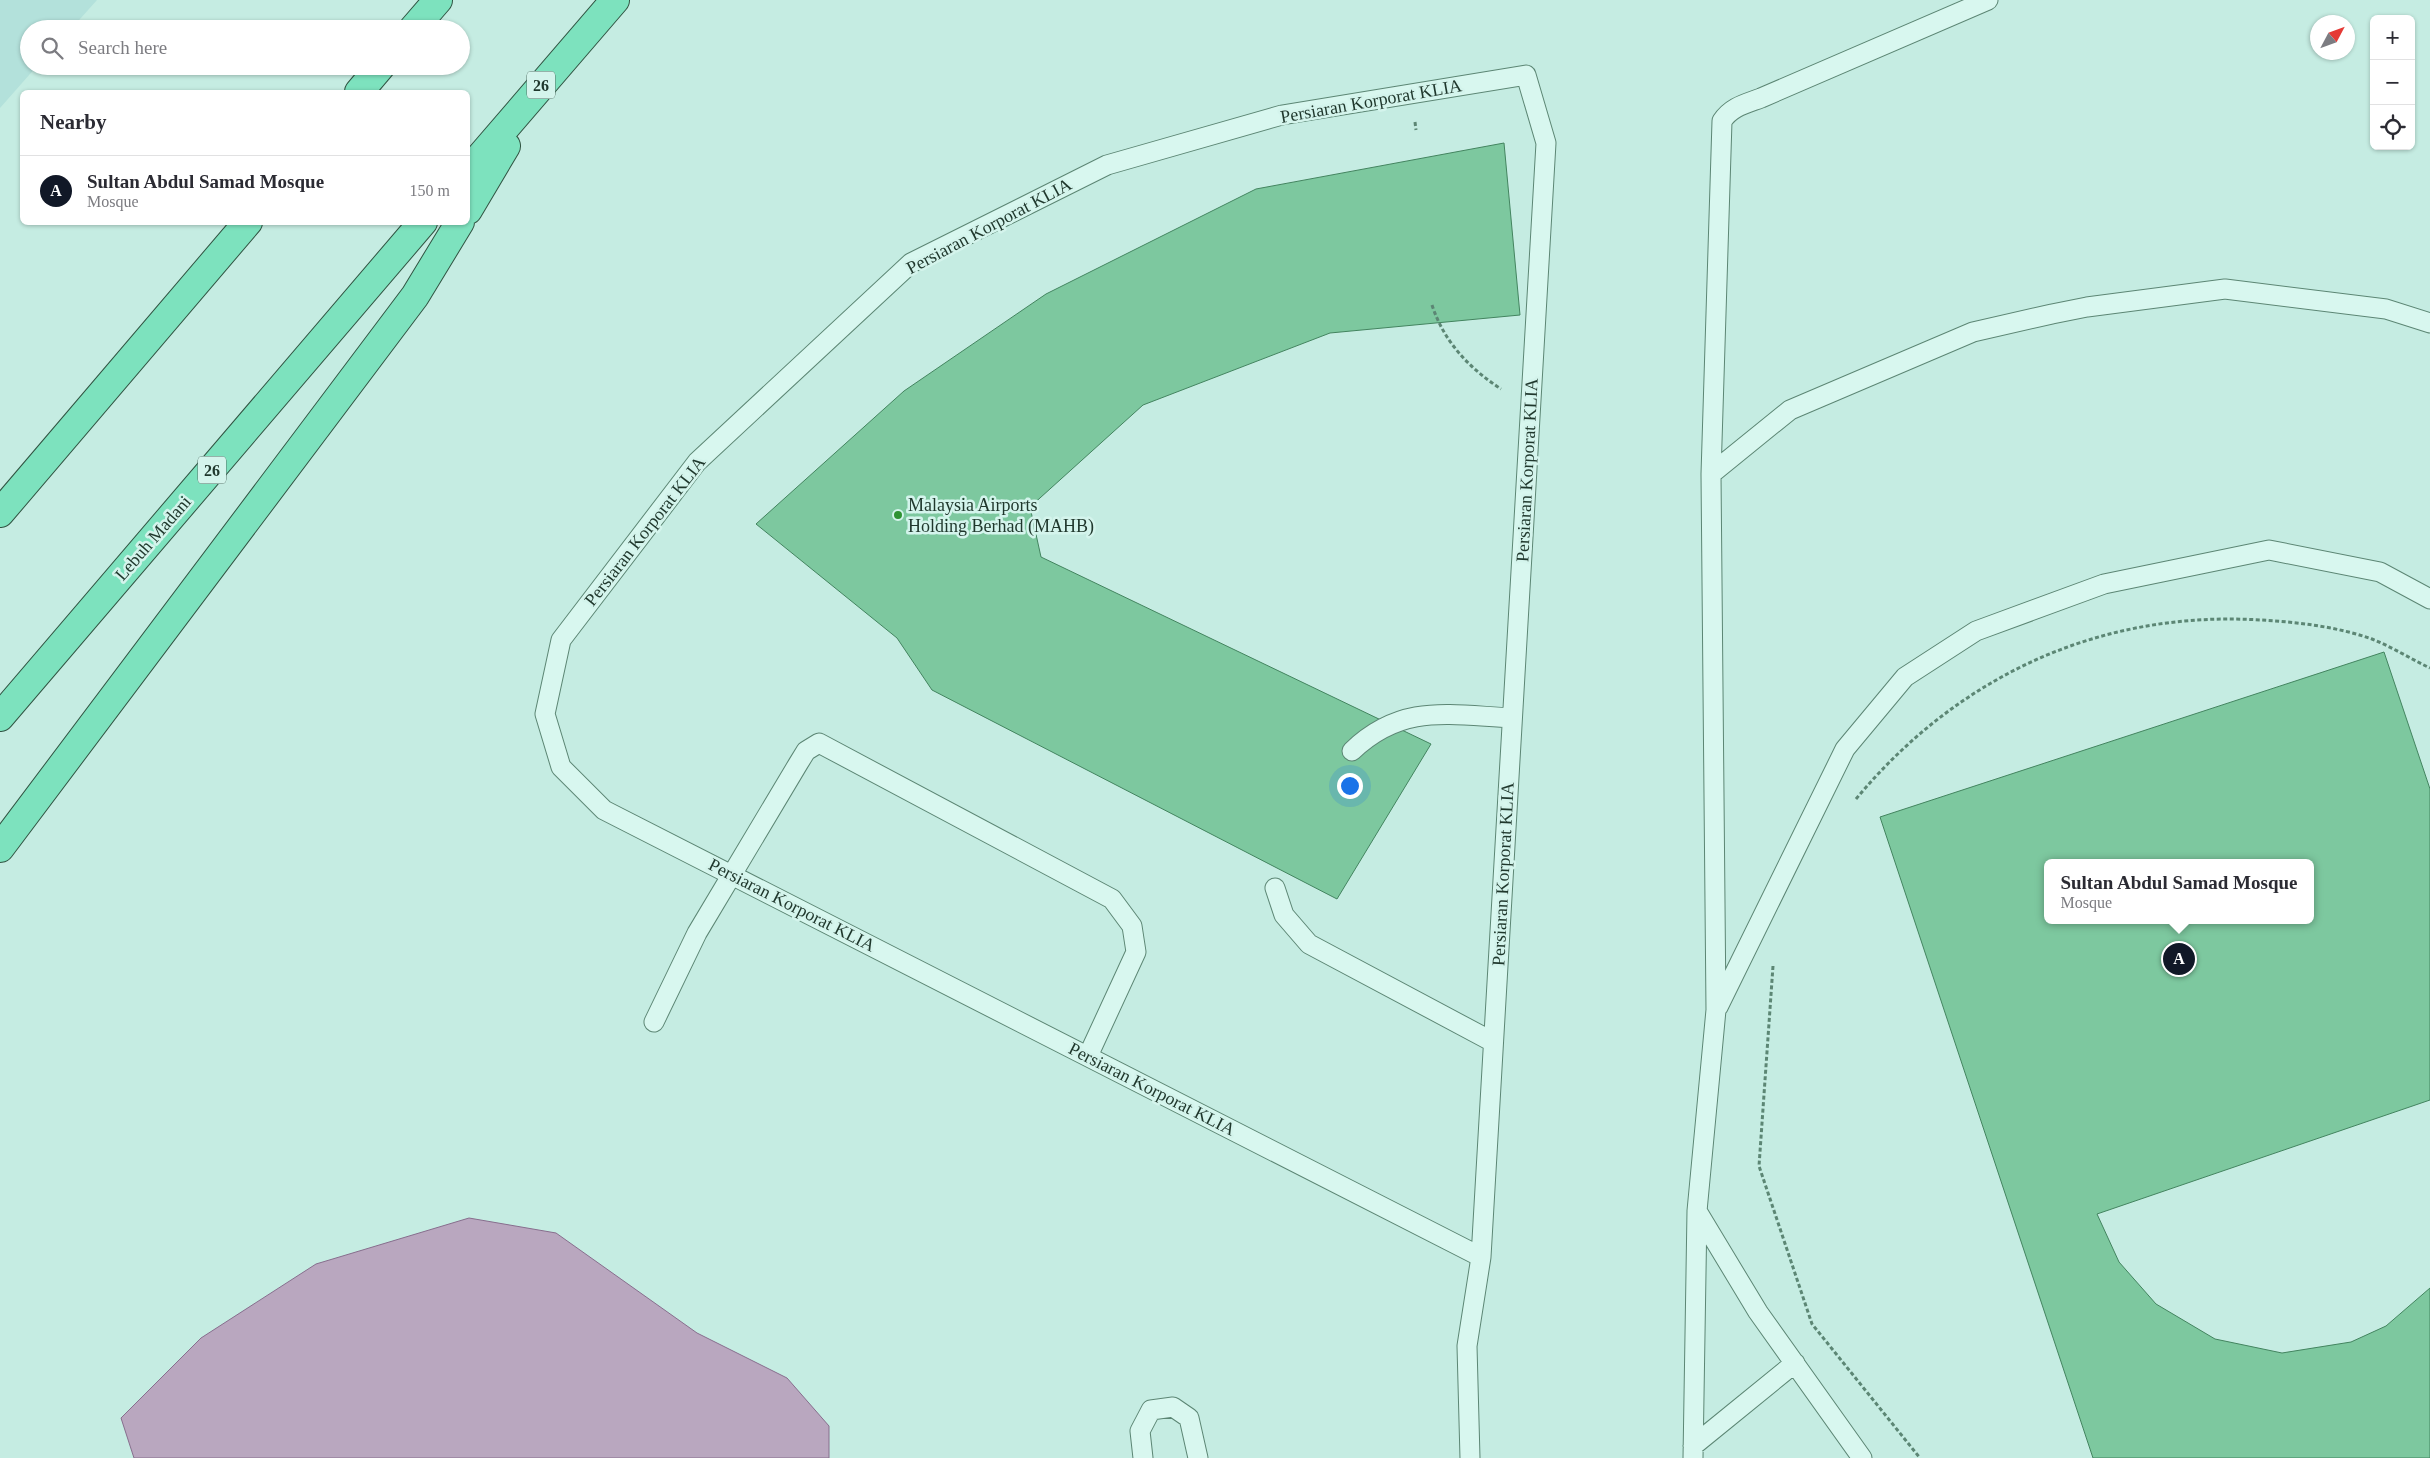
<!DOCTYPE html>
<meta charset="utf-8">
<style>
:root{--surface:#fff;--page:#f2f2f3;--text:#2b2b33;--muted:#7c7c81;--line:#e1e1e2;--accent:#111827}
body{margin:0;font-family:Georgia,serif;background:var(--page);color:var(--text)}
.controls{position:absolute;right:15px;top:15px;display:grid;overflow:hidden;border-radius:8px;box-shadow:0 1px 4px #0004}
.controls button{width:45px;height:45px;display:grid;place-items:center;padding:0;border:0;border-bottom:1px solid var(--line);background:var(--surface);color:var(--text);font:25px sans-serif}
.compass{position:absolute;left:2310px;top:15px;width:45px;height:45px;border-radius:50%;background:var(--surface);box-shadow:0 1px 4px #0004;rotate:49deg}
.you{position:absolute;left:1349px;top:785px;width:18px;height:18px;margin:-12px;border:4px solid #fff;border-radius:50%;background:#1a73e8;box-shadow:0 0 0 8px #1a73e833}
.badge{display:grid;place-items:center;width:32px;height:32px;border-radius:50%;background:var(--accent);color:#fff;font-size:16px;font-weight:700}
.pin{position:absolute;translate:-50% -50%;border:2px solid #fff;box-shadow:0 1px 5px #0006}
.popup{position:absolute;left:2044px;top:859px;width:270px;height:65px;box-sizing:border-box;display:grid;place-content:center;border-radius:8px;background:var(--surface);filter:drop-shadow(0 1px 4px #0005);font-size:16px;white-space:nowrap;color:var(--muted)}
.popup b{font-size:19px;color:var(--text)}
.popup::after{content:'';position:absolute;left:50%;top:100%;margin-left:-10px;border:10px solid transparent;border-top-color:var(--surface)}
.list{margin:0;padding:0;list-style:none}
h2{display:flex;justify-content:space-between;align-items:center;height:65px;margin:0;padding:0 20px;font-size:21px}
h2 small{font-size:16px;font-weight:400;color:var(--muted)}
.list li{display:grid;grid-template-columns:32px 1fr auto;gap:15px;align-items:center;box-sizing:border-box;height:70px;padding:0 20px;border-top:1px solid var(--line)}
.list b{display:block;font-size:19px;white-space:nowrap}
.list p{margin:0;font-size:16px;white-space:nowrap;color:var(--muted)}
.list em{font-size:16px;font-style:normal;color:var(--muted)}
.icon{flex:none;width:28px;height:28px;fill:none;stroke:currentColor;stroke-width:2;stroke-linecap:round;stroke-linejoin:round}
.map{position:relative;flex:none;width:2430px;height:1458px;overflow:hidden}
.search{position:absolute;background:var(--surface);box-shadow:0 1px 4px #0004;left:20px;top:20px;width:450px;height:55px;display:flex;align-items:center;gap:12px;box-sizing:border-box;padding:0 18px;border-radius:28px;color:var(--muted);font-size:19px}
.panel{position:absolute;background:var(--surface);box-shadow:0 1px 4px #0004;left:20px;top:90px;width:450px;height:135px;border-radius:8px}
.map>svg:first-child{display:block}
</style>
<div class="map">
<svg width="2430" height="1458" viewBox="0 0 2430 1458">
<rect width="100%" height="100%" fill="#c5ece2"/>
<!-- farmland -->
<path fill="#b3e1db" d="M 0,0 L 97,0 L 71,29 L 29,29 L 29,66 L 37,66 L 0,108 Z"/>
<!-- water -->
<path fill="#b9a7bf" stroke="#876e8d" d="M 469,1218 L 556,1233 L 697,1333 L 787,1378 L 829,1426 L 829,1458 L 134,1458 L 121,1418 L 201,1338 L 316,1264 Z"/>
<!-- building -->
<path fill="#7dc89f" stroke="#43845f" fill-rule="evenodd" d="M 1504,143 L 1520,315 L 1330,333 L 1143,405 L 1030,507 L 1041,557 L 1431,744 L 1337,899 L 932,690 L 897,638 L 756,524 L 904,391 L 1046,294 L 1256,189 Z
M 2384,652 L 2430,789 L 2430,1100 L 2097,1214 L 2119,1262 L 2156,1304 L 2215,1339 L 2282,1353 L 2351,1342 L 2386,1326 L 2430,1288 L 2430,1458 L 2093,1458 L 1880,817 ZM 2048,863 L 2310,863 L 2310,920 L 2048,920 Z"/>
<g fill="none" stroke-linecap="round" stroke-linejoin="round">
<defs>
<path id="service" d="M 1526,75 L 1546,143 L 1481,1257 L 604,810 L 561,767 L 545,714 L 561,640 L 697,462 L 911,263 L 1107,165 L 1282,115 Z
M 1711,474 L 1790,410 L 1973,332 L 2052,314 L 2087,307 L 2225,289 L 2386,309 L 2430,323
M 1352,751 C 1402,703 1449,715 1512,718
M 1275,888 L 1284,915 L 1309,944 L 1493,1042
M 1718,1007 L 1845,749 L 1905,677 L 1976,631 L 2104,584 L 2269,550 L 2380,572 L 2430,599
M 654,1022 L 697,933 L 798,764 L 806,751 L 819,743 L 1112,899 L 1132,926 L 1136,952 L 1088,1056
M 1697,1211 L 1758,1312 L 1862,1458
M 1693,1446 L 1795,1363
M 1143,1458 L 1140,1431 L 1151,1410 L 1173,1407 L 1189,1418 L 1198,1458
M 1470,1458 L 1467,1346 L 1481,1257
M 1693,1458 L 1697,1211 L 1716,1010 L 1711,474 L 1722,121 C 1731,107 1745,104 1761,98 L 1988,0"/>
<path id="trunk" d="M 413,29 L 438,0
M 359,92 L 381,66
M 468,171 L 615,0
M 468,210 L 506,146
M 0,513 L 248,222
M 0,717 L 423,222
M 0,848 L 415,296 L 460,222"/>
</defs>
<!-- service casing -->
<use href="#service" stroke="#5c8674" stroke-width="21"/>
<!-- trunk casing -->
<use href="#trunk" stroke="#305442" stroke-width="30"/>
<!-- path -->
<path stroke="#5c8674" stroke-width="3" stroke-dasharray="4 2.5" stroke-linecap="butt" d="M 1415,122 L 1416,130
M 1432,305 C 1444,342 1469,368 1501,389
M 1856,799 C 1958,676 2100,610 2261,620 C 2298,622 2338,627 2372,639 C 2392,647 2411,659 2430,668
M 1773,966 L 1759,1166 L 1812,1324 L 1920,1458"/>
<!-- service -->
<use href="#service" stroke="#d8f7ef" stroke-width="19"/>
<!-- trunk -->
<use href="#trunk" stroke="#7de2be" stroke-width="28"/>
</g>
<!-- markers -->
<circle fill="#2f9233" stroke="#d4f4ec" stroke-width="2" cx="898" cy="515" r="5"/>
<g text-anchor="middle" dominant-baseline="central" stroke-width="5" stroke-linejoin="round" paint-order="stroke">
<!-- shield labels -->
<g fill="#d4f4ec" stroke="#557066" stroke-width="1">
<rect x="527" y="71.5" width="28" height="27" rx="4"/>
<rect x="198" y="456.5" width="28" height="27" rx="4"/>
</g>
<g font-size="16" font-weight="bold" fill="#1f372c">
<text x="541" y="85">26</text>
<text x="212" y="470">26</text>
</g>
<!-- street labels -->
<g font-size="18" fill="#1f372c" stroke="#d4f4ec">
<text transform="translate(1371 101) rotate(-10)">Persiaran Korporat KLIA</text>
<text transform="translate(989 226) rotate(-28)">Persiaran Korporat KLIA</text>
<text transform="translate(1527 470) rotate(-87)">Persiaran Korporat KLIA</text>
<text transform="translate(645 531) rotate(-52)">Persiaran Korporat KLIA</text>
<text transform="translate(153 538) rotate(-49)">Lebuh Madani</text>
<text transform="translate(1503 874) rotate(-87)">Persiaran Korporat KLIA</text>
<text transform="translate(792 905) rotate(27)">Persiaran Korporat KLIA</text>
<text transform="translate(1152 1089) rotate(27)">Persiaran Korporat KLIA</text>
</g>
<!-- poi labels -->
<g font-size="18" fill="#1f372c" stroke="#d4f4ec" text-anchor="start">
<text x="908" y="505">Malaysia Airports<tspan x="908" dy="21">Holding Berhad (MAHB)</tspan></text>
</g>
</g>
</svg>
<div class="controls">
<button>+</button>
<button>−</button>
<button><svg class="icon" aria-label="locate" viewBox="0 0 24 24"><circle cx="12" cy="12" r="6"/><path d="M12 2v4M12 18v4M2 12h4M18 12h4"/></svg></button>
</div>
<svg class="compass" viewBox="-18 -18 36 36"><path d="M0-13l5 13h-10z" fill="#e53935"/><path d="M0 13l5-13h-10z" fill="#7c7c81"/></svg>
<div class="you"></div>
<div class="pin badge" style="left:2179px;top:959px">A</div>
<div class="popup"><b>Sultan Abdul Samad Mosque</b>Mosque</div>
<div class="search"><svg class="icon" aria-label="search" viewBox="0 0 24 24"><circle cx="10" cy="10" r="6"/><path d="M15 15l6 6"/></svg>Search here</div>
<section class="panel">
<h2>Nearby<small></small></h2>
<ul class="list">
<li><span class="badge">A</span><div><b>Sultan Abdul Samad Mosque</b><p>Mosque</p></div><em>150 m</em></li>
</ul>
</section>
</div>
